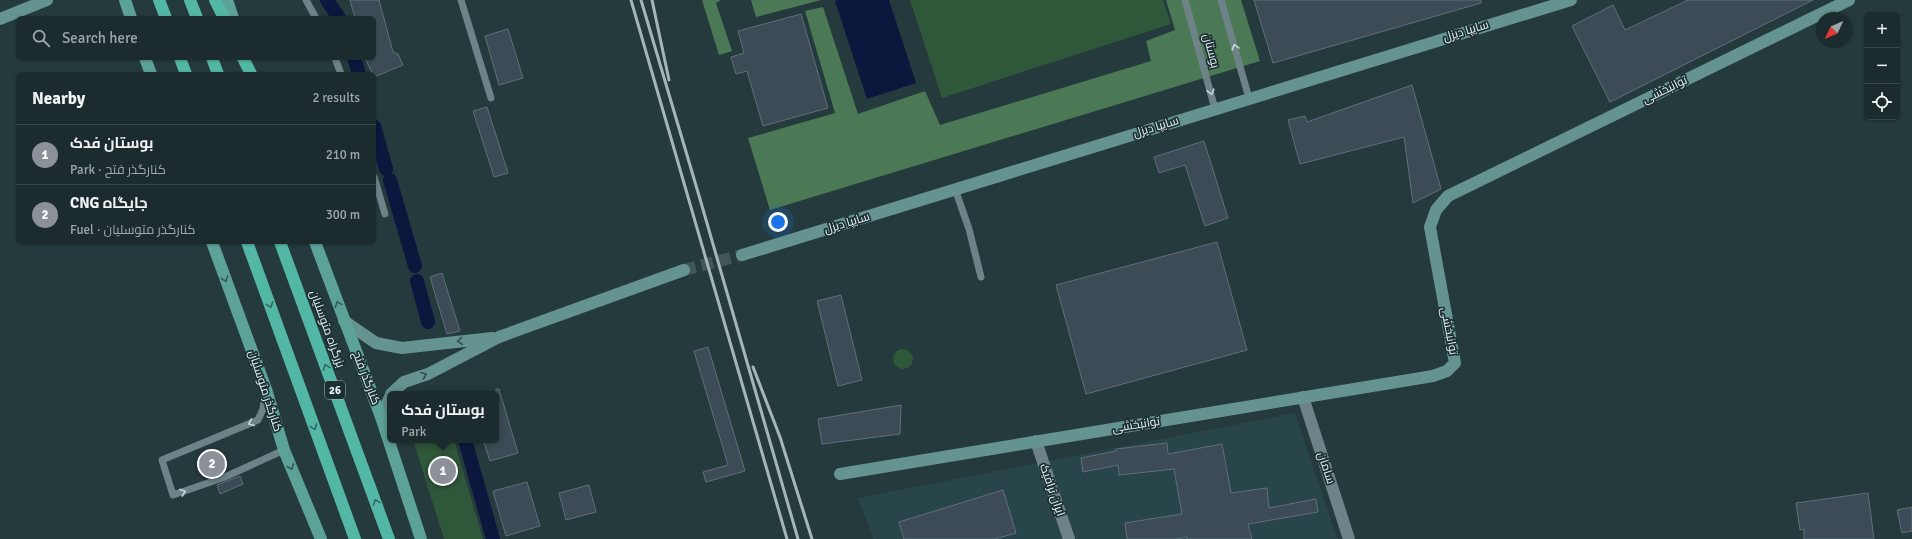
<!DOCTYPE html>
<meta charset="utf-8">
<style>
:root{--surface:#1c2c2e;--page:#29383a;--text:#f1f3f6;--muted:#a0a7aa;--line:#3a484a;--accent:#8c9099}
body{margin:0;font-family:Signika,Cairo,sans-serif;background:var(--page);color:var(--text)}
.controls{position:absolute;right:12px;top:12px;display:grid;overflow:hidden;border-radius:6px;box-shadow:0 1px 3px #0004}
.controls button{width:36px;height:36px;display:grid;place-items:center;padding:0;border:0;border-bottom:1px solid var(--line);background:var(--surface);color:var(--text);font:20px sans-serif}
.compass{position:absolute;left:1816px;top:12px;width:36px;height:36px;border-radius:50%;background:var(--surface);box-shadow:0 1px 3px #0004;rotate:226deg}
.you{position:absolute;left:778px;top:222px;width:14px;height:14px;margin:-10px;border:3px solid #fff;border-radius:50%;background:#1a73e8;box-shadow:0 0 0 6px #1a73e833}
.badge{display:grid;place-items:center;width:26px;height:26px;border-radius:50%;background:var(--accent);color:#fff;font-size:13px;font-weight:700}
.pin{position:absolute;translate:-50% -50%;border:2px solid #fff;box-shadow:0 1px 4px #0006}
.popup{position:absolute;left:387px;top:391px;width:112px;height:52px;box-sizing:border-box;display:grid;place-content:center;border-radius:6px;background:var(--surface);filter:drop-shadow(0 1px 3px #0005);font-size:13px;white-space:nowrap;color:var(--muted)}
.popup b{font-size:15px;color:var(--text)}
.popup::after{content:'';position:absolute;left:50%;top:100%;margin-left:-8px;border:8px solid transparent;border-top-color:var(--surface)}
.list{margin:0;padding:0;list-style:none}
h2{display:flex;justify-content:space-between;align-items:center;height:52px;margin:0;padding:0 16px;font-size:17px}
h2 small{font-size:13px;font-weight:400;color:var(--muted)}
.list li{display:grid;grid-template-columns:26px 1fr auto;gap:12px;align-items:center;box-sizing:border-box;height:60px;padding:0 16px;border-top:1px solid var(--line)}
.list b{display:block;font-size:15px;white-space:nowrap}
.list p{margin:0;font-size:13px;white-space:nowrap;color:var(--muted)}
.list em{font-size:13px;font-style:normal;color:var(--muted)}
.icon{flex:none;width:22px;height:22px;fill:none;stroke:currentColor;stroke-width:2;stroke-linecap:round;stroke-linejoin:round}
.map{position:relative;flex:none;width:1912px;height:539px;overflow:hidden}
.search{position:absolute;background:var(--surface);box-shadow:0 1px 3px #0004;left:16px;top:16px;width:360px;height:44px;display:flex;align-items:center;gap:10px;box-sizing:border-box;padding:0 14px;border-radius:6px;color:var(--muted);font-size:15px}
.panel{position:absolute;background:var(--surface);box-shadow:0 1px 3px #0004;left:16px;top:72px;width:360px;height:172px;border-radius:6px}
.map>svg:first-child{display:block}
</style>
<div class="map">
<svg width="1912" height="539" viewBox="0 0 1912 539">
<rect width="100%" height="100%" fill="#253a3d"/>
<!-- built -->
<path fill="#28464a" d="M 1295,413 L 1337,539 L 873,539 L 858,498 Z"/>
<!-- green -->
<path fill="#2f5739" d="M 910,0 L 1163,0 L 1171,24 L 942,98 Z
M893 359a10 10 0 1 1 20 0a10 10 0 1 1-20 0Z
M 413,440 L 454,440 L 483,539 L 444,539 Z"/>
<!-- forest -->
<path fill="#4b7855" d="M 702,0 L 721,0 L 716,3 L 732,51 L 719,55 Z
M 751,0 L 821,0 L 756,17 Z
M 1166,0 L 1241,0 L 1260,61 L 770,210 L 748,138 L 835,113 L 805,11 L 823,7 L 858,114 L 925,91 L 940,125 L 1151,61 L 1146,41 L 1175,30 Z"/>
<!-- water -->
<path fill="#0b173d" d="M 838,0 L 889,0 L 916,83 L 867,99 L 835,1 Z"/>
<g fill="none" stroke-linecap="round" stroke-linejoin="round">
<!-- canal -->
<path stroke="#0b173d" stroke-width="14" d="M 327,0 L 339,18
M 354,58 L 359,74
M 374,126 L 386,169
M 390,180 L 415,266
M 417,281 L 428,322
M 465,440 L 493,539"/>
</g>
<!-- building -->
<path fill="#3c4b56" stroke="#5f707b" d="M 350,0 L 379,0 L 393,52 L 398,54 L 403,65 L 374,77 L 365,58 L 374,58 L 374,18 L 355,18 Z
M 1254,0 L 1481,0 L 1481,3 L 1273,63 Z
M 1688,0 L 1813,0 L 1610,102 L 1572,26 L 1613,5 L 1625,30 Z
M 801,14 L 828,108 L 763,126 L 747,71 L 736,74 L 731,57 L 744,53 L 738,31 Z
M 508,29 L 523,78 L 499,85 L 485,36 Z
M 1412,85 L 1441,189 L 1413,203 L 1404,137 L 1300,164 L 1288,120 L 1305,116 L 1307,122 Z
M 487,107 L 508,173 L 494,177 L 473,111 Z
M 1204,141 L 1228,218 L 1205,226 L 1185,165 L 1159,173 L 1154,157 Z
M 1217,242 L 1247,350 L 1086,394 L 1056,285 Z
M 442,273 L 460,331 L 447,334 L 430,277 Z
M 841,295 L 862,380 L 838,386 L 817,301 Z
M 708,347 L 745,471 L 706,482 L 703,472 L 728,465 L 694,351 Z
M 496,389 L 499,389 L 518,453 L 490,461 L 483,440 L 496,440 Z
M 901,405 L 900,434 L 822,444 L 818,419 Z
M 1167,443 L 1168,454 L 1222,444 L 1231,493 L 1267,488 L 1269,508 L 1316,499 L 1318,512 L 1248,524 L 1252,539 L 1187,539 L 1187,537 L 1176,539 L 1127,539 L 1125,523 L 1182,514 L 1174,469 L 1119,475 L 1118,465 L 1083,472 L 1081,458 L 1116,451 L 1116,449 Z
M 240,476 L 243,484 L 220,494 L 217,485 Z
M 527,482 L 540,526 L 506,536 L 493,491 Z
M 589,485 L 596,512 L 566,520 L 559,493 Z
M 1003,490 L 1016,533 L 995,539 L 904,539 L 899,522 Z
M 1868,493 L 1874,539 L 1804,539 L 1804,529 L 1800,530 L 1796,503 Z
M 1912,507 L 1912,531 L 1902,533 L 1897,510 Z"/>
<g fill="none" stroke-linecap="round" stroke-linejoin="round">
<!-- secondary-tunnel -->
<path stroke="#425659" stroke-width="12" stroke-dasharray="12 6" stroke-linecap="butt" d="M 684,270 L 742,255"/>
<!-- lane -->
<path stroke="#6d8387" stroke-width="7" d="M 306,0 L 316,18
M 461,0 L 491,98
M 1185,0 L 1215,109
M 1221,0 L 1249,98
M 335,58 L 341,74
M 374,177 L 385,214
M 955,189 L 969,229 L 981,277
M 265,394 L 263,409 L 258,420 L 162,460 L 173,495 L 225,477 L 284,450"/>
<!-- street -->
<path stroke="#6d8387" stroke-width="12" d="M 1303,397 L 1349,539
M 1036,441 L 1069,539"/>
<!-- secondary -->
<path stroke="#659390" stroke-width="12" d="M 0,19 L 47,0
M 742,255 L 1571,0
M 344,321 L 376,343 L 402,348 L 492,338
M 391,394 L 404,382 L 428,374 L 499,337 L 684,270
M 381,417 L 390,397
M 840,474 L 1433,376 L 1447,371 L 1455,363 L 1430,227 L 1436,210 L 1448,196 L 1849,0"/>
<!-- primary -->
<path stroke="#5da299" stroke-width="12" d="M 125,0 L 131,18
M 227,0 L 233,18
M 145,58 L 151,74
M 212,242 L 266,389 L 284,450 L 321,539
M 315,242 L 381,417 L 421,539"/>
<!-- highway -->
<path stroke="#53b7a5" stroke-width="12" d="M 159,0 L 166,18
M 190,0 L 197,18
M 215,0 L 224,18
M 180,58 L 186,74
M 212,58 L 218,74
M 243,58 L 251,74
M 247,242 L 355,539
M 280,242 L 389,539"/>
<!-- rail -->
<path stroke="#a6b6b8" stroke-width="3" d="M 631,0 L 787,539
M 641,0 L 700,199 L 798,539
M 652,0 L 669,80
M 753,367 L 780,437 L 812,539"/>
</g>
<!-- one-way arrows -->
<defs><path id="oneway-chevron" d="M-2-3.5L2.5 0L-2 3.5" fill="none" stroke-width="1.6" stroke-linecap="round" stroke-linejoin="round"/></defs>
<g stroke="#c8d8da">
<use href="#oneway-chevron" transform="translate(1235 47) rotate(-106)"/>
<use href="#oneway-chevron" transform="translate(1211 92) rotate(75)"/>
<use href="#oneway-chevron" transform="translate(251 423) rotate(157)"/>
<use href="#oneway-chevron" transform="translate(183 492) rotate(-20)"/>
</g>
<g stroke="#335857">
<use href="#oneway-chevron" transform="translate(225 279) rotate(70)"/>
<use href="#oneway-chevron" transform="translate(338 304) rotate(-110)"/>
<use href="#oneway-chevron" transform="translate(291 467) rotate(67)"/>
</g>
<g stroke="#326661">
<use href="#oneway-chevron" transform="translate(270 305) rotate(70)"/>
<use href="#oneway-chevron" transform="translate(326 367) rotate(-110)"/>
<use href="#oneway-chevron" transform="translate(314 427) rotate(70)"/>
<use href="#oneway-chevron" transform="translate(376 502) rotate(-110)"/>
</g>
<g stroke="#324e4f">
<use href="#oneway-chevron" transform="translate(460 341) rotate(174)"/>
<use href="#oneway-chevron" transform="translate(424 375) rotate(-20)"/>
</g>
<g text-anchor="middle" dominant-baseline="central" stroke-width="3.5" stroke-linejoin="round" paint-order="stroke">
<!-- shield labels -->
<rect fill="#1c3033" stroke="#aab9bc" stroke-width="1" x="325" y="381" width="20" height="18" rx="3"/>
<g font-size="11" font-weight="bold" fill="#e7f4f6">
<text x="335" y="390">26</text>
</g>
<!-- street labels -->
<g font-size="12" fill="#e7f4f6" stroke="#1c3033">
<text transform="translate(1466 31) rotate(-17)">سایپا دیزل</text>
<text transform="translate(1211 51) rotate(75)">بوستان</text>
<text transform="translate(1665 90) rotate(-26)">توانبخشی</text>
<text transform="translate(1156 127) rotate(-17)">سایپا دیزل</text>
<text transform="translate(847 223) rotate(-17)">سایپا دیزل</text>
<text transform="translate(327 329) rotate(70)">بزرگراه متوسلیان</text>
<text transform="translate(1449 331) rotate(79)">توانبخشی</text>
<text transform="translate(366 378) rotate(69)">کنارگذر فتح</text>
<text transform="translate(265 391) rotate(72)">کنارگذر متوسلیان</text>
<text transform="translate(1136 425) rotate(-9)">توانبخشی</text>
<text transform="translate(1326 468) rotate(72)">سامان</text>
<text transform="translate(1052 490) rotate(71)">ایران ترافیک</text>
</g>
</g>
</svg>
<div class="controls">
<button>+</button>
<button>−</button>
<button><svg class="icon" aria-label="locate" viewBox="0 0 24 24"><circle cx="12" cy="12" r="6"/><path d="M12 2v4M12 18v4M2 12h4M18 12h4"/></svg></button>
</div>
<svg class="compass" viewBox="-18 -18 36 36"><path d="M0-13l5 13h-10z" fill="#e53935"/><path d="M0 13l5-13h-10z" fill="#a0a7aa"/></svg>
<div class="you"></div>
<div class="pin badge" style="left:443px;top:471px">1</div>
<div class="popup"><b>بوستان فدک</b>Park</div>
<div class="pin badge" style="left:212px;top:464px">2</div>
<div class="search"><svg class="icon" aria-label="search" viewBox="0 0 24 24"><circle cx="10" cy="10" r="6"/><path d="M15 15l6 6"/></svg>Search here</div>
<section class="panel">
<h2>Nearby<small>2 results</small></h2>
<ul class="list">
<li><span class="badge">1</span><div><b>بوستان فدک</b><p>Park · کنارگذر فتح</p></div><em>210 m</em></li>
<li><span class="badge">2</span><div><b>CNG جایگاه</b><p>Fuel · کنارگذر متوسلیان</p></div><em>300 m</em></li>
</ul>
</section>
</div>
